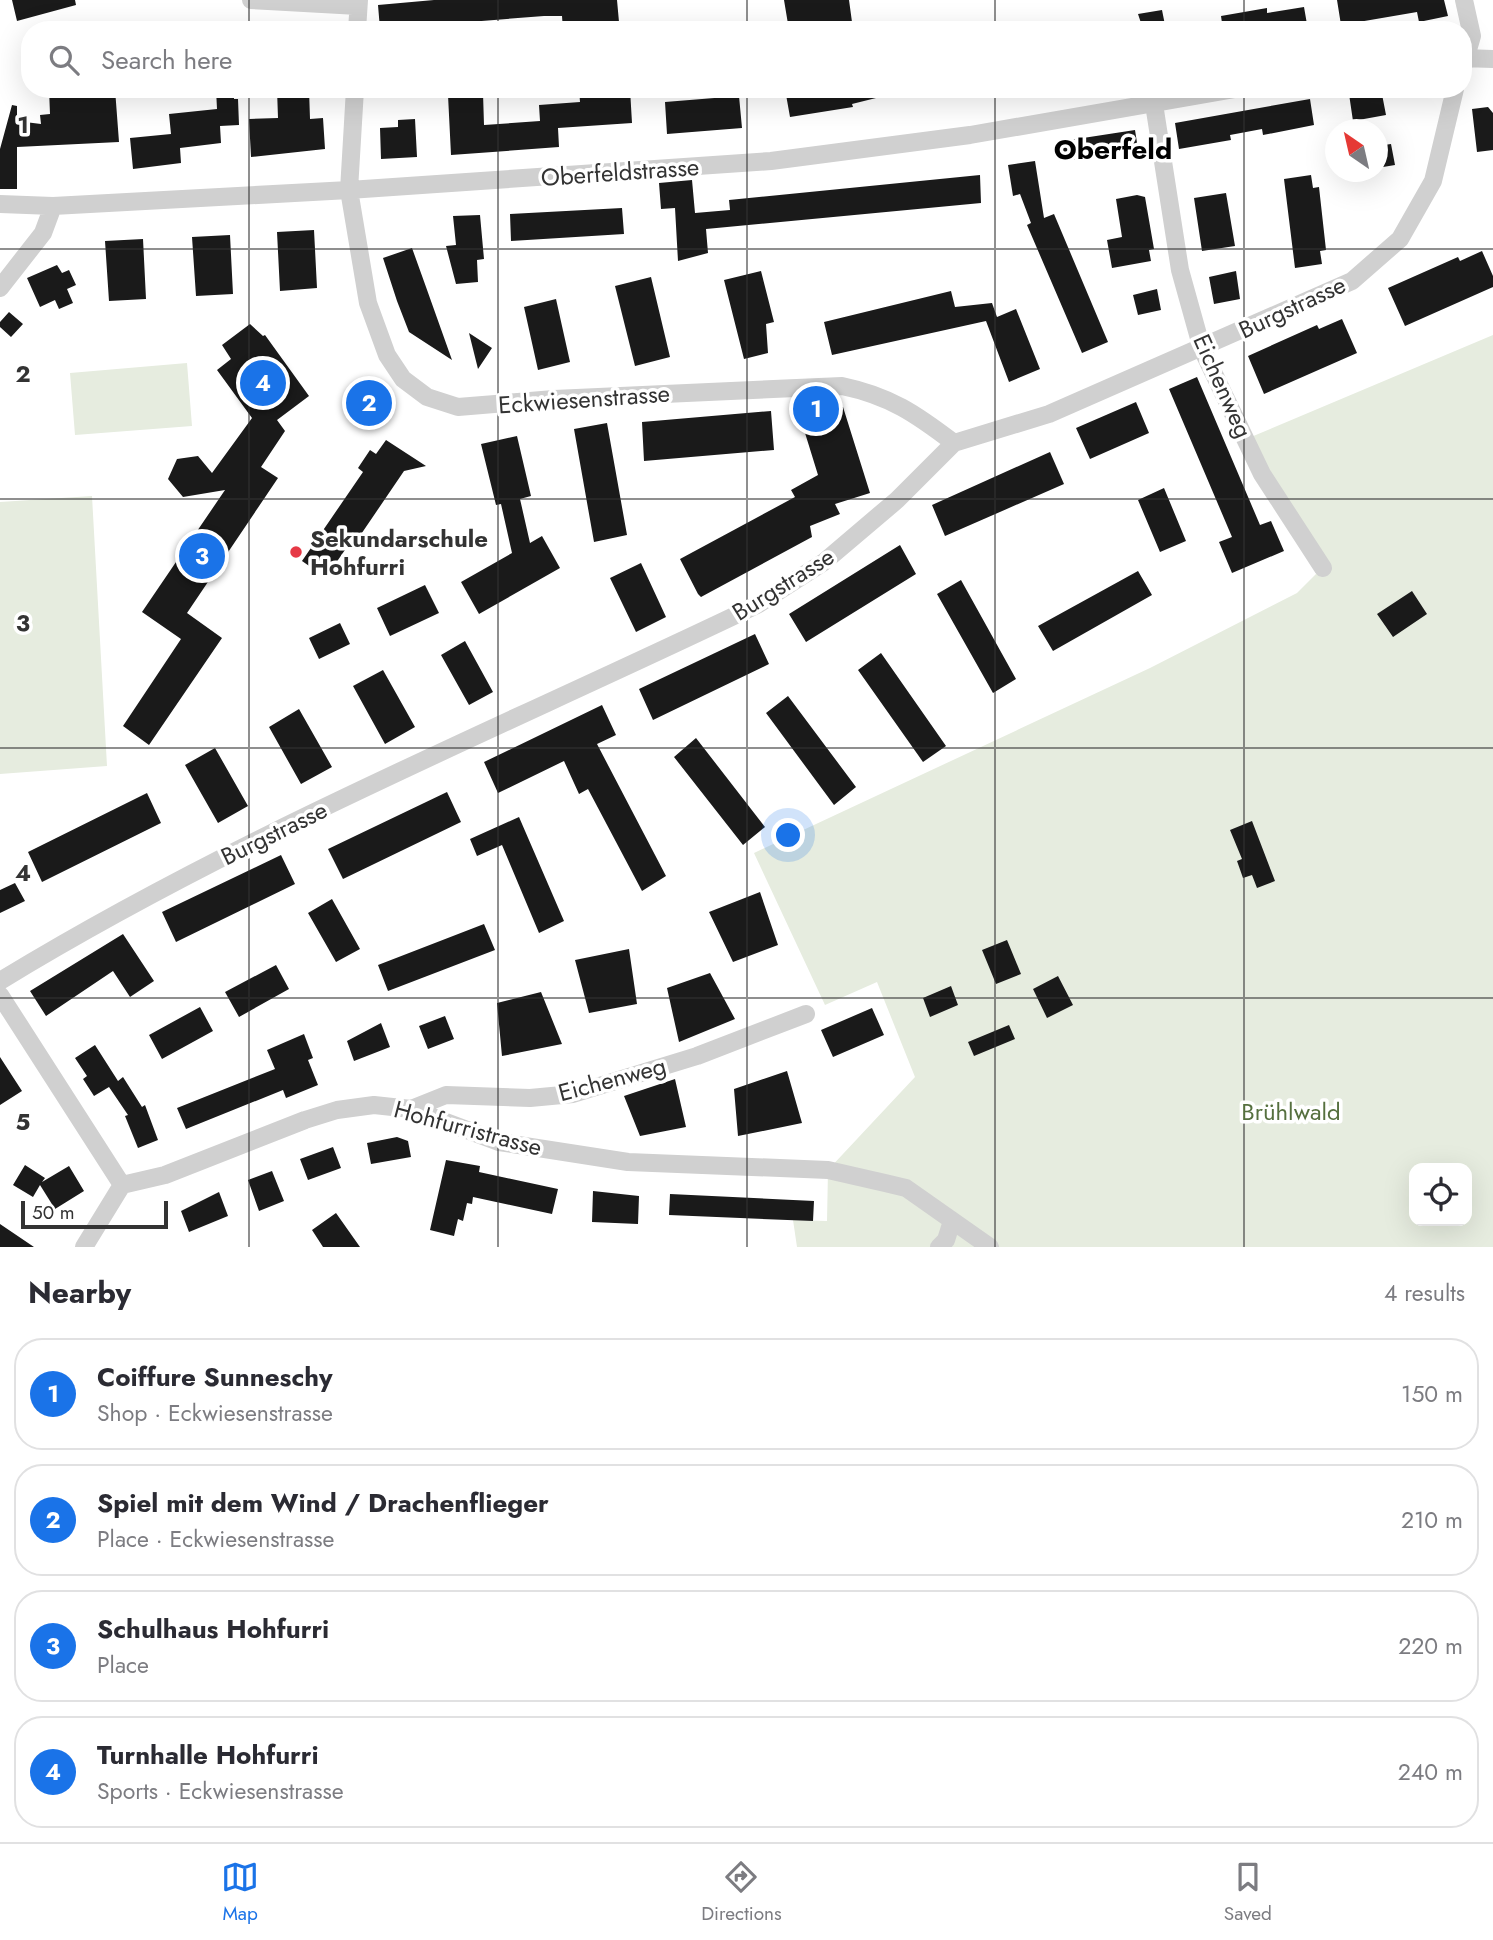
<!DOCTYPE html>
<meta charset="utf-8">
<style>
:root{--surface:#fff;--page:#f7f7f7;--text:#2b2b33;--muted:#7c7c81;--line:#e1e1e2;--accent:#1a73e8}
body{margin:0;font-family:Jost,sans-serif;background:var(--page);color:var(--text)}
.controls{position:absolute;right:21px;bottom:21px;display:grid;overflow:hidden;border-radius:14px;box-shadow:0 7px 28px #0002}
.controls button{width:63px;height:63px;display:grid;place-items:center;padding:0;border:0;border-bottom:2px solid var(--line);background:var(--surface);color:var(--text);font:35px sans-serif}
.compass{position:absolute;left:1325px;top:119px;width:63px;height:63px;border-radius:50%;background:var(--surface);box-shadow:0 7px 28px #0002;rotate:326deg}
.scale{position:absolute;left:21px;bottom:18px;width:147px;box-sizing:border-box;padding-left:7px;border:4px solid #333;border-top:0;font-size:19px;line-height:24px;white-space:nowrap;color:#333;-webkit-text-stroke:5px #fff;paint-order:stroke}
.you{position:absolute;left:789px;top:836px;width:24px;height:24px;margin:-18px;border:5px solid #fff;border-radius:50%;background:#1a73e8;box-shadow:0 0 0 10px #1a73e833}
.badge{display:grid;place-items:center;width:46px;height:46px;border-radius:50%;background:var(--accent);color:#fff;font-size:23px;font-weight:700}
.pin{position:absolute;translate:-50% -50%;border:4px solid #fff;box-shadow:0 2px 7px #0006}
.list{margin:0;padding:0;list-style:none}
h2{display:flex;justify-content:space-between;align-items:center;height:91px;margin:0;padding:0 28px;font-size:30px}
h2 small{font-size:23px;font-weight:400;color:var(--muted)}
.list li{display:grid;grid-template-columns:46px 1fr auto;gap:21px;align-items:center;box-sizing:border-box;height:112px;margin:0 14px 14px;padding:0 14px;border:2px solid var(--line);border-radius:28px}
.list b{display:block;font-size:26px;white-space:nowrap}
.list p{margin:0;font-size:23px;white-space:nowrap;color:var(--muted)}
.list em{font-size:23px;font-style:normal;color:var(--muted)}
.icon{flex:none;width:38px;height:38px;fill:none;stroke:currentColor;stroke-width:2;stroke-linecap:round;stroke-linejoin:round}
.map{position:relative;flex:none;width:1493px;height:1247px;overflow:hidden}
.search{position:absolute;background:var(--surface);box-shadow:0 7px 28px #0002;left:21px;right:21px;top:21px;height:77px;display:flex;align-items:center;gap:18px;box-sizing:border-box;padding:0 24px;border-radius:28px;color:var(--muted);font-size:26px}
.sheet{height:595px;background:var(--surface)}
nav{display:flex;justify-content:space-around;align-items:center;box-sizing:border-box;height:98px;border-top:2px solid var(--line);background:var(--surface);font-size:19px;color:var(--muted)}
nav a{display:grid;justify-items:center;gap:4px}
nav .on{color:var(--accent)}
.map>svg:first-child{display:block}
</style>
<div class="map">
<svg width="1493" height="1247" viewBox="0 0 1493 1247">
<rect width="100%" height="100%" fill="#fff"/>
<!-- green -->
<path fill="#e6ecdf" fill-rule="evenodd" d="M 1493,335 L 1493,1247 L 797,1247 L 793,1220 L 827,1221 L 828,1170 L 915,1077 L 877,982 L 825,1005 L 754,853 L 1150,668 L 1297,593 L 1323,567 L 1251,437 ZM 1414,1168 L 1467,1168 L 1467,1221 L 1414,1221 Z
M 187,363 L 192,426 L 75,435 L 70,373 Z
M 92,496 L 107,766 L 0,774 L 0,502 Z"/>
<!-- building -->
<path fill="#1a1a1a" d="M 12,0 L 75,0 L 76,5 L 17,21 Z
M 434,0 L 617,0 L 619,22 L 591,30 L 563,30 L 562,16 L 544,16 L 380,29 L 378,5 Z
M 784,0 L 849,0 L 852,22 L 789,30 Z
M 1337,0 L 1444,0 L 1448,16 L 1419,22 L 1417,12 L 1341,25 Z
M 1304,7 L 1308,30 L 1223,30 L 1221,16 L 1267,8 L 1267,13 Z
M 1162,10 L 1165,25 L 1143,29 L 1138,14 Z
M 49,89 L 115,89 L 119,142 L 17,147 L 17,189 L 0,189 L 0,149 L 12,105 L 17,106 L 17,121 L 41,124 L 40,115 L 50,114 Z
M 216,89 L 234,89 L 234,99 L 238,99 L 239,125 L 220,126 L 221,143 L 180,148 L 181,163 L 133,169 L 130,138 L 171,134 L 169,114 L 217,109 Z
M 277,89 L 309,89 L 310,119 L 323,118 L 325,149 L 251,157 L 249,119 L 278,118 Z
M 579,89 L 630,89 L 632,123 L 558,128 L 559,147 L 451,155 L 448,95 L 483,93 L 484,125 L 540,121 L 539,105 L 580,102 Z
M 785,89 L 887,89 L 888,95 L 852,104 L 853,107 L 790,117 Z
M 1381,89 L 1386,115 L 1353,121 L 1349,94 Z
M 739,96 L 742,128 L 667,134 L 665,102 Z
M 1310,99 L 1314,125 L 1263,135 L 1262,129 L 1230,135 L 1231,140 L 1179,149 L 1175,123 Z
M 1488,107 L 1493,113 L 1493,150 L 1477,152 L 1472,109 Z
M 415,119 L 417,157 L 381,159 L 380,128 L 398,127 L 398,120 Z
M 1135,130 L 1138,149 L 1060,162 L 1057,142 Z
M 1391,144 L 1395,165 L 1377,168 L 1377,146 Z
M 1035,161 L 1044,218 L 1054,214 L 1108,342 L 1082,353 L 1027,225 L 1031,223 L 1020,194 L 1013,196 L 1008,165 Z
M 980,175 L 981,203 L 706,229 L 708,253 L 678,261 L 675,208 L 661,209 L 659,183 L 692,180 L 695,213 L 730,210 L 729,200 Z
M 1311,175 L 1313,188 L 1319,187 L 1326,250 L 1320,251 L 1322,264 L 1295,268 L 1284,179 Z
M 1226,193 L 1235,246 L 1202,251 L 1194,198 Z
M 1137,195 L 1145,197 L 1154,249 L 1149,250 L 1151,261 L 1112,268 L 1107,240 L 1122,237 L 1116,199 Z
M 622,208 L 624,234 L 511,241 L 510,214 Z
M 480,215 L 484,259 L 477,260 L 478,282 L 456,284 L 446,246 L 456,245 L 453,216 Z
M 314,230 L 317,288 L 280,291 L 277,232 Z
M 230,235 L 233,294 L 196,296 L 192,237 Z
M 143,239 L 146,299 L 109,301 L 105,241 Z
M 412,248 L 426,287 L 452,360 L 409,332 L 397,301 L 383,258 Z
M 1482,251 L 1493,276 L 1493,287 L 1405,326 L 1388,288 L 1458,257 L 1460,261 Z
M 57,265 L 62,273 L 69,270 L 76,285 L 67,289 L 73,303 L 59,309 L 55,300 L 40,307 L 27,278 Z
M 761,271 L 774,322 L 766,324 L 768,353 L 744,359 L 724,280 Z
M 1236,271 L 1240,299 L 1214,304 L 1209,277 Z
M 651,277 L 670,357 L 635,366 L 615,286 Z
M 1157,289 L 1161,310 L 1138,315 L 1133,295 Z
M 951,291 L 955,307 L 992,303 L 997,317 L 1016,309 L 1040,369 L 1009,382 L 986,321 L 832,355 L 824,322 Z
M 556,299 L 570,362 L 538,370 L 524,307 Z
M 9,312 L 23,324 L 11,337 L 0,327 L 0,322 Z
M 1342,319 L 1357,353 L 1264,394 L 1248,356 L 1317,325 L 1319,329 Z
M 250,324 L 263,336 L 265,335 L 309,396 L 277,420 L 285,431 L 261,467 L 278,478 L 187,613 L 222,638 L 149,745 L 123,726 L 181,639 L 142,612 L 225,490 L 183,497 L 168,479 L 177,459 L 198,456 L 212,473 L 252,418 L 217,370 L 231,359 L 222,345 Z
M 469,333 L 492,348 L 478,369 Z
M 1197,377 L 1260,525 L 1271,521 L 1284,551 L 1232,573 L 1219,542 L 1232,537 L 1169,389 Z
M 1136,402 L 1149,433 L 1090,459 L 1076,428 Z
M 843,407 L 870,493 L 835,504 L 840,514 L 810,526 L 812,537 L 701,597 L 698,594 L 680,559 L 795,497 L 791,490 L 818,475 L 801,420 Z
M 771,411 L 774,450 L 644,461 L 642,422 Z
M 607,423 L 627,535 L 594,542 L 574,429 Z
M 517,436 L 531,496 L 520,499 L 530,543 L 542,536 L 560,568 L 479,614 L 461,582 L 512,553 L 501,504 L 496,505 L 481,444 Z
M 386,440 L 426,466 L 404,471 L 351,549 L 347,547 L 329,573 L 318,566 L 315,570 L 302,561 L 363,472 L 358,468 L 370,450 L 376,454 Z
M 1050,452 L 1064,484 L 945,536 L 932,505 Z
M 1164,488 L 1186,541 L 1160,552 L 1138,500 Z
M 900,545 L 916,574 L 806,642 L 789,614 Z
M 641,563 L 666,617 L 636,632 L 610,578 Z
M 1138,571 L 1152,595 L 1053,651 L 1038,626 Z
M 961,580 L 1016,679 L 993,693 L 937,594 Z
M 425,585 L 439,613 L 390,636 L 377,608 Z
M 1412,591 L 1427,614 L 1393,637 L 1377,614 Z
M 340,623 L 350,644 L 319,659 L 309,638 Z
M 755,634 L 769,664 L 653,720 L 639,689 Z
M 465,641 L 493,692 L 469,705 L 441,655 Z
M 881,653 L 946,746 L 923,762 L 858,670 Z
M 383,670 L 415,727 L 385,744 L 353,686 Z
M 788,696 L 856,787 L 834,805 L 766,713 Z
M 602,705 L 616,735 L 597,744 L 666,876 L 642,891 L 588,789 L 579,794 L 564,761 L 498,793 L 484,762 Z
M 299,709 L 332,767 L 301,784 L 269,727 Z
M 696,738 L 765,827 L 743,845 L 674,757 Z
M 215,748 L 248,806 L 218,823 L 185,765 Z
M 447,792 L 461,822 L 343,879 L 328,849 Z
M 147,793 L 161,823 L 42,882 L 28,852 Z
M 519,817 L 564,921 L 539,933 L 502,845 L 477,856 L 470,839 Z
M 1252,821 L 1275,881 L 1257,888 L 1252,875 L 1243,878 L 1237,861 L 1242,859 L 1230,830 Z
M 281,855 L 295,884 L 176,942 L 162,912 Z
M 15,883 L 25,901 L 0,913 L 0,890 Z
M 760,892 L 778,945 L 733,962 L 709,912 Z
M 332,899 L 360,949 L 336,962 L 308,913 Z
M 484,924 L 495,950 L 388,991 L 378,965 Z
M 123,934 L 154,981 L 130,997 L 113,971 L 46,1016 L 30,991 Z
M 1007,940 L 1021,974 L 996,984 L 982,950 Z
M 629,949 L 637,1004 L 589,1013 L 575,960 Z
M 276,965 L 289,989 L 239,1017 L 225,992 Z
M 710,973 L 735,1019 L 679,1042 L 667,988 Z
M 1058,976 L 1073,1005 L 1047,1018 L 1033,989 Z
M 951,986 L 958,1005 L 930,1017 L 923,998 Z
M 541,992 L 562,1044 L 502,1056 L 497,1003 Z
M 200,1007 L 213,1031 L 162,1059 L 149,1035 Z
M 872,1008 L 884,1035 L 833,1057 L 821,1030 Z
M 445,1016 L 454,1039 L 428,1049 L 419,1026 Z
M 381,1023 L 390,1047 L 354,1061 L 347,1041 Z
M 1009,1025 L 1015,1039 L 974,1056 L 968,1042 Z
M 304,1034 L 313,1058 L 308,1060 L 318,1085 L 286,1098 L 283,1090 L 186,1129 L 177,1108 L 275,1069 L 267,1050 Z
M 95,1045 L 118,1081 L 123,1077 L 142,1107 L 145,1105 L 158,1140 L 138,1148 L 125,1116 L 128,1115 L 109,1087 L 94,1096 L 83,1079 L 87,1076 L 75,1058 Z
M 0,1057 L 22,1091 L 0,1105 Z
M 787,1071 L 802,1123 L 738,1136 L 734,1089 Z
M 675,1079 L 686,1127 L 640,1136 L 624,1096 Z
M 397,1137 L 408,1141 L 411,1157 L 371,1164 L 367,1143 Z
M 333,1147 L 341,1168 L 308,1180 L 300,1159 Z
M 446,1160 L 480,1166 L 479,1172 L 558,1189 L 552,1214 L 473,1197 L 472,1204 L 467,1203 L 463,1221 L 458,1219 L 454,1236 L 430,1230 Z
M 25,1165 L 45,1178 L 42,1182 L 69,1166 L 84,1191 L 55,1209 L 40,1185 L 33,1197 L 13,1185 Z
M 272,1171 L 284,1201 L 259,1211 L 248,1180 Z
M 593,1191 L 639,1196 L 638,1224 L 592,1222 Z
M 219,1192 L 228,1216 L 189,1232 L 181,1211 Z
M 670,1194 L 814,1201 L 813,1221 L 669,1215 Z
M 336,1213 L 360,1247 L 323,1247 L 312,1230 Z
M 0,1224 L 34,1247 L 0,1247 Z"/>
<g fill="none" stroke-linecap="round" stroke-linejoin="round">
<!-- minor -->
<path stroke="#d0d0d0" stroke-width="18" d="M 251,0 L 358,6
M 357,30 L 359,0
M 1463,58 L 1493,59
M 1463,67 L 1472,36 L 1464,0
M 355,89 L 349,190 L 368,303 L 387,355 L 403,379 L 427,397 L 458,407 L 554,399 L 842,386 C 890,396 916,414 954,443
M 1154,104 L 1180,270 L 1202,349 L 1262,474 L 1323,568
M 0,204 L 53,206 L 349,190 L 771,161 L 970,135 L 1235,89
M 0,288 L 43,233 L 53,206
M 0,981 C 241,834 503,727 757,605 L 824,562 L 897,500 L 954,443 L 1049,414 L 1352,281 L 1400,239 L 1433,181 L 1455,89
M 0,995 L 122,1185
M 411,1109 L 446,1095 L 530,1098 L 573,1094 L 697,1056 L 806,1014
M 122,1185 L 165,1175 L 305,1120 L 337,1110 L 374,1105 L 411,1109 L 499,1142 L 628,1162 L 828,1170 L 885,1183 L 906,1188 L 990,1247
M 84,1247 L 122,1185
M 939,1247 L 946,1240 L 952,1221"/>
</g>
<!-- grid -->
<path fill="none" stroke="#333" stroke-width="2" stroke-opacity="0.55" d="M 249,0 L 249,30M 498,0 L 498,30M 747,0 L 747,30M 995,0 L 995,30M 1244,0 L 1244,30M 249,89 L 249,1247M 498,89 L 498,1247M 747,89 L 747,1247M 995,89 L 995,1247M 1244,89 L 1244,1247M 0,249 L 1493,249M 0,499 L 1493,499M 0,748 L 1493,748M 0,998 L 1493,998"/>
<!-- markers -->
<circle fill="#e63946" stroke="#fff" stroke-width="2.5" cx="296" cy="552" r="7"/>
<g text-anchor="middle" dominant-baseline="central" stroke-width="7" stroke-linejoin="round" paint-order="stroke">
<!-- street labels -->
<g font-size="24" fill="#333" stroke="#fff">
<text transform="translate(620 172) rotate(-4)">Oberfeldstrasse</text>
<text transform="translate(1292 307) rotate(-25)">Burgstrasse</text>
<text transform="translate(1223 386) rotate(66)">Eichenweg</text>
<text transform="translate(584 399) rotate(-4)">Eckwiesenstrasse</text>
<text transform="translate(783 584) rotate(-32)">Burgstrasse</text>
<text transform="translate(274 833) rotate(-26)">Burgstrasse</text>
<text transform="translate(612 1079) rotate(-15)">Eichenweg</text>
<text transform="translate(468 1128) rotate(15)">Hohfurristrasse</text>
</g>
<!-- poi labels -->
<g font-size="24" font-weight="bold" fill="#333" stroke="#fff" text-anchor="start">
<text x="310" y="538">Sekundarschule<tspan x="310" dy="28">Hohfurri</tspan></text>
</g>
<!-- park labels -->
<g font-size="24" fill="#56703f" stroke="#fff">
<text x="1291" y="1111">Brühlwald</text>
</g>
<!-- quarter labels -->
<g font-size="28" font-weight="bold" fill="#000" stroke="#fff">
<text x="1113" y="149">Oberfeld</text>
</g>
</g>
<g font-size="23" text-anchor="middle" font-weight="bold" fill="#333" stroke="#fff" stroke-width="7" stroke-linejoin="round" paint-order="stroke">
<text x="23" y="133">1</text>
<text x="23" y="382">2</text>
<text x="23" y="631">3</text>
<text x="23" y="881">4</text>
<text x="23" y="1130">5</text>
</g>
</svg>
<div class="controls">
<button><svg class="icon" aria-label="locate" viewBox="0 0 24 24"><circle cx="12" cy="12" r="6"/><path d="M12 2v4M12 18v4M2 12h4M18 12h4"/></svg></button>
</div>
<svg class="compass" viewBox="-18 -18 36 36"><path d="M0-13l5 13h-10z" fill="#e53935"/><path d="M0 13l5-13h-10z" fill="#7c7c81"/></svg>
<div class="scale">50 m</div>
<div class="you"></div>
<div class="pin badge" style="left:816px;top:409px">1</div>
<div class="pin badge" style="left:369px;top:403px">2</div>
<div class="pin badge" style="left:202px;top:556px">3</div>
<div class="pin badge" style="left:263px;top:383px">4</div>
<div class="search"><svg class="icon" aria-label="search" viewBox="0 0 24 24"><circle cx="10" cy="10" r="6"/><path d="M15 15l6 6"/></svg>Search here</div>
</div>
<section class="sheet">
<h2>Nearby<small>4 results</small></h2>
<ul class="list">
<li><span class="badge">1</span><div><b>Coiffure Sunneschy</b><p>Shop · Eckwiesenstrasse</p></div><em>150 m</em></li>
<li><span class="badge">2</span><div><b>Spiel mit dem Wind / Drachenflieger</b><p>Place · Eckwiesenstrasse</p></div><em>210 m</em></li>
<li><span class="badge">3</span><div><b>Schulhaus Hohfurri</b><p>Place</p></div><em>220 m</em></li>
<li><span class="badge">4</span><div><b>Turnhalle Hohfurri</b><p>Sports · Eckwiesenstrasse</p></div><em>240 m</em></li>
</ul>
</section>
<nav>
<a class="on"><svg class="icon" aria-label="map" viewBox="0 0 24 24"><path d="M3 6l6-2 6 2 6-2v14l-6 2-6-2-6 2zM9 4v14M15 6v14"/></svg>Map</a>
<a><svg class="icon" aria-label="directions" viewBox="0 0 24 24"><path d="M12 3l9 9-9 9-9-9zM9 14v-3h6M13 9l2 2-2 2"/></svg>Directions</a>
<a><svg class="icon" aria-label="saved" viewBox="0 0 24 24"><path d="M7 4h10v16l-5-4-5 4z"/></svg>Saved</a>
</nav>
